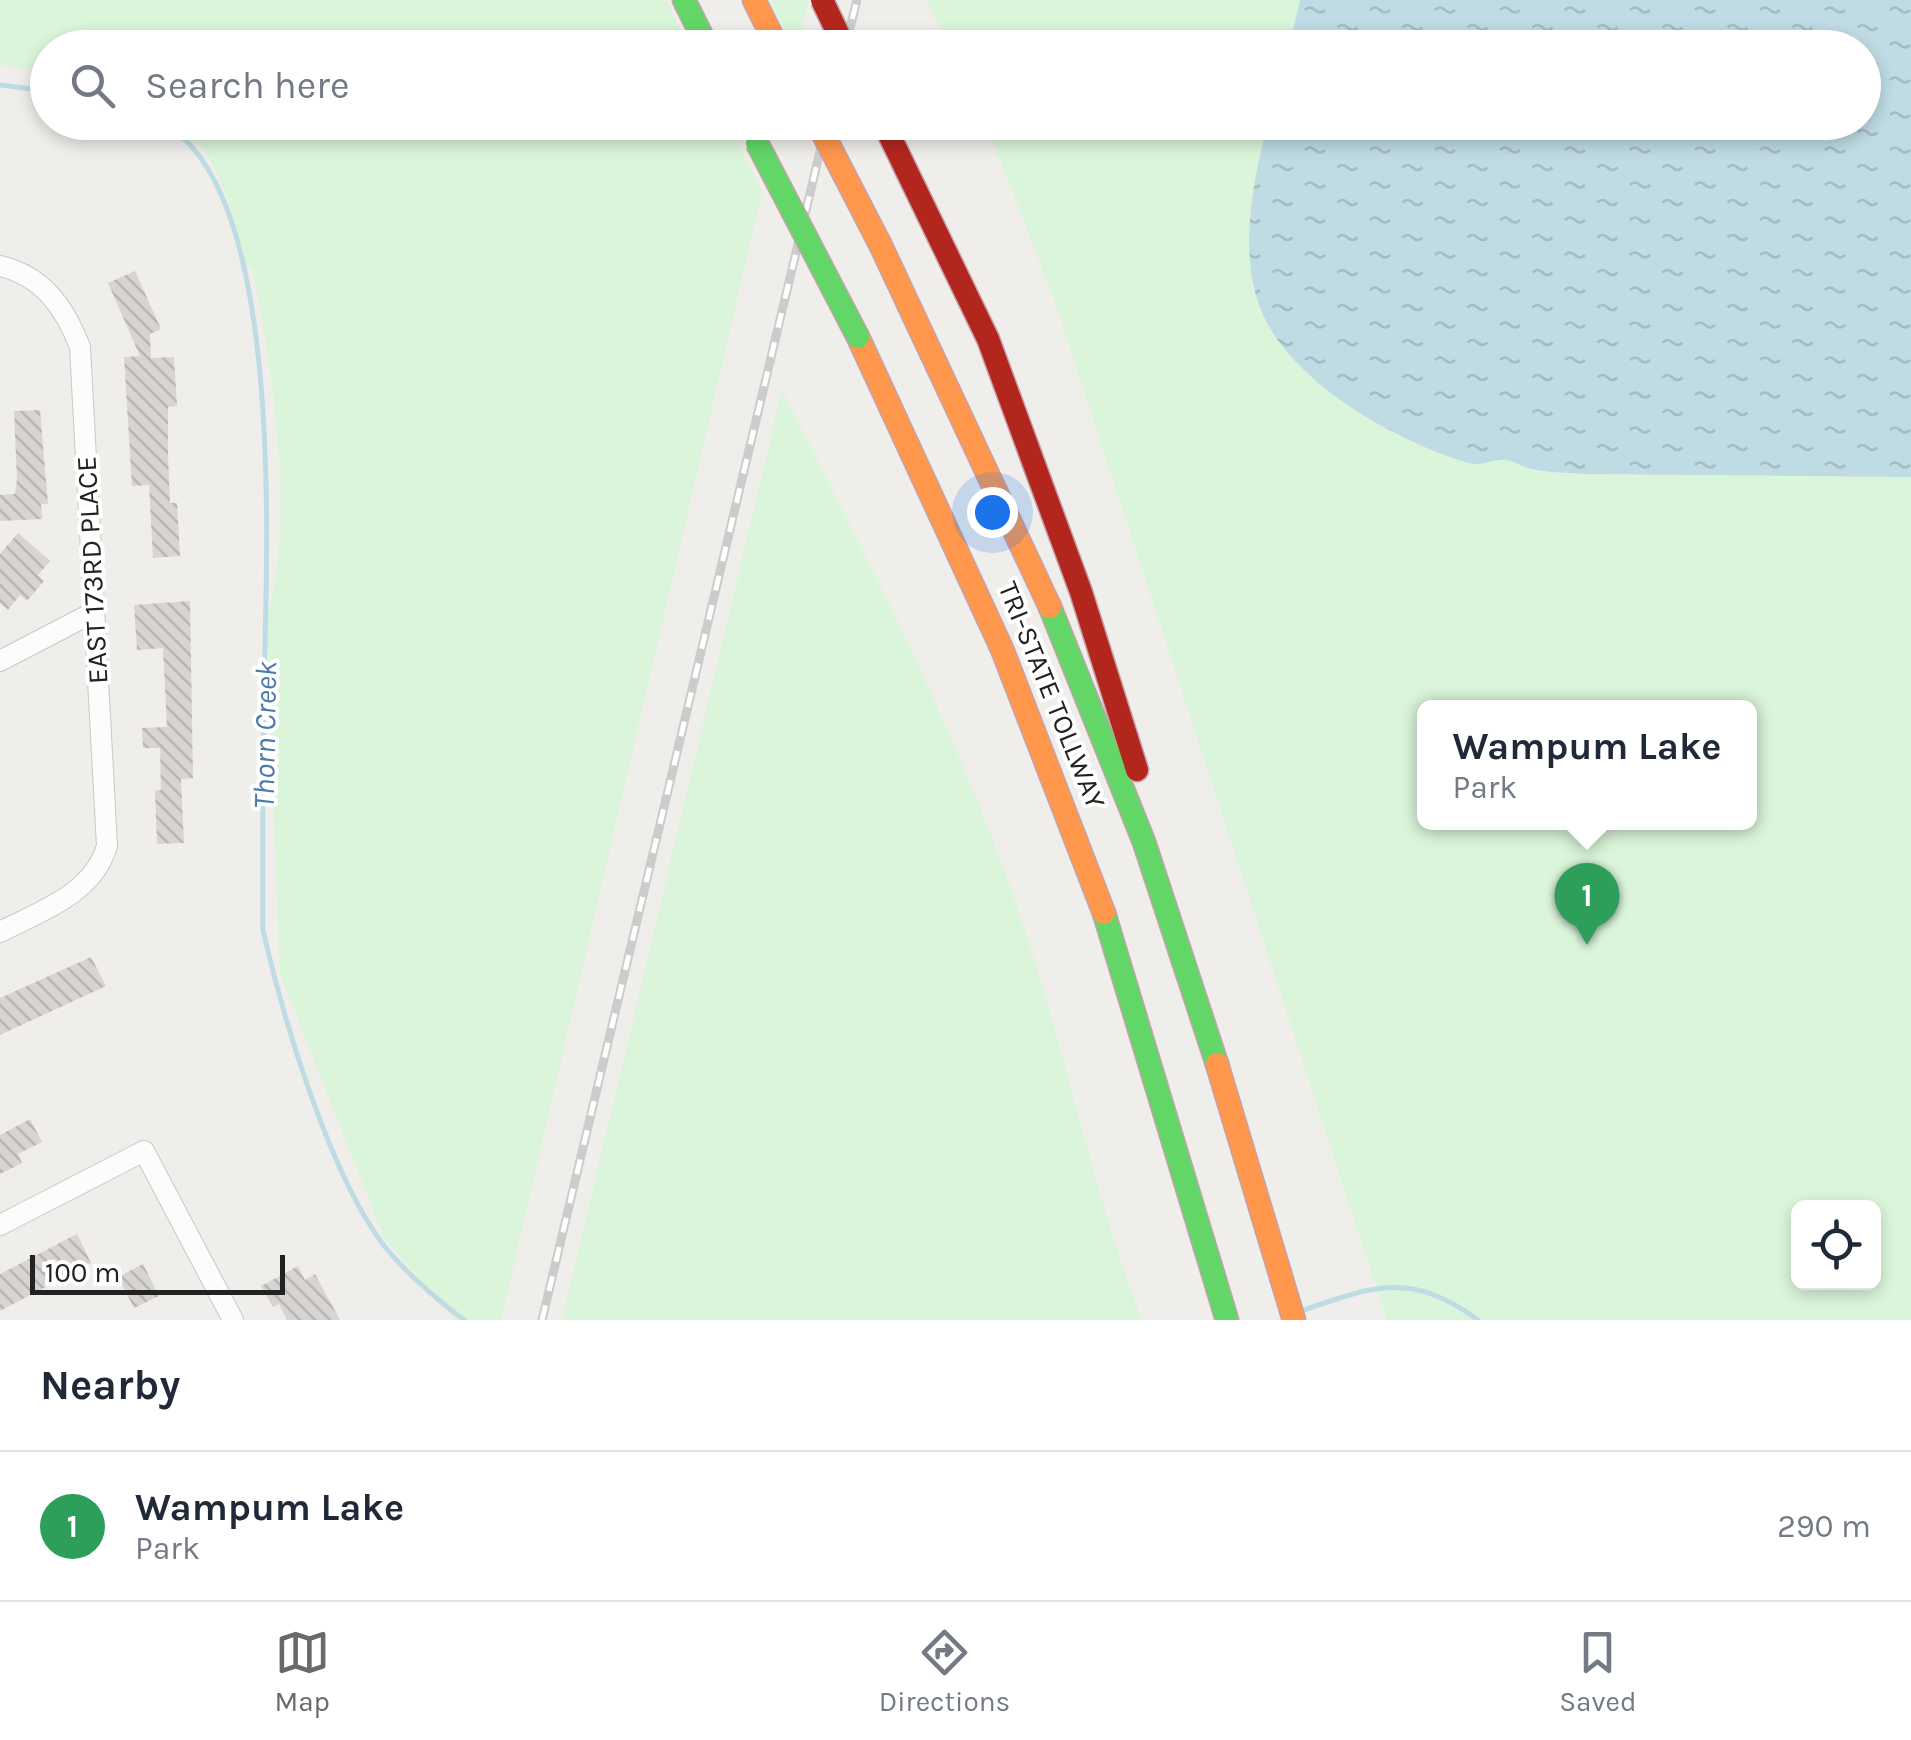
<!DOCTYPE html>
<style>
:root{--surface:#fff;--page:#f2f2f3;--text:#1f2937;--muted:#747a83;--line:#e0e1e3;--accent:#6a6968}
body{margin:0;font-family:Karla,sans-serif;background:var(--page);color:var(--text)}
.controls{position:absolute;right:30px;bottom:30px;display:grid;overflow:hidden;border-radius:15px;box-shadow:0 5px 15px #0003}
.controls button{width:90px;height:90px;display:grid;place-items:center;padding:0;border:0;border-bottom:2px solid var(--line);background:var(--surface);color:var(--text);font:50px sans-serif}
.scale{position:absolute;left:30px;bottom:25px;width:255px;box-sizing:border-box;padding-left:10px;border:5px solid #222;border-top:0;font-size:28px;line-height:35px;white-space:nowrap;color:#222;-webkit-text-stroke:8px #fff;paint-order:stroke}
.you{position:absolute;left:992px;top:512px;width:35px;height:35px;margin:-25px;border:8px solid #fff;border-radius:50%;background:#1a73e8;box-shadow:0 0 0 15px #1a73e833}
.badge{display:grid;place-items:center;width:65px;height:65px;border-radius:50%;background:var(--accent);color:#fff;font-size:32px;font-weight:700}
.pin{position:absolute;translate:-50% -82px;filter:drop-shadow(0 2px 5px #0008)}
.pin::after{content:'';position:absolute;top:52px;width:35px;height:30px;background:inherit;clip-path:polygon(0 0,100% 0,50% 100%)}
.popup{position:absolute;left:1417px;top:700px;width:340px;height:130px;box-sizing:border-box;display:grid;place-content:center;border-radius:15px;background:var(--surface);filter:drop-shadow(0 2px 8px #0005);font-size:32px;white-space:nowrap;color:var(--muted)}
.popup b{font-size:38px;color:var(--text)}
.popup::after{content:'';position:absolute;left:50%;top:100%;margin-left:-20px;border:20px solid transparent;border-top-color:var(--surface)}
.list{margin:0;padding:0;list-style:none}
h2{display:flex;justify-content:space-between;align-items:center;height:130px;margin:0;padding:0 40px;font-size:42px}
h2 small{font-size:32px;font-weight:400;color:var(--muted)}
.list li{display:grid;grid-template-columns:65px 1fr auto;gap:30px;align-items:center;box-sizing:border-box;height:150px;padding:0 40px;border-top:2px solid var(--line)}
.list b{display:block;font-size:38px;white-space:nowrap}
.list p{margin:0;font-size:32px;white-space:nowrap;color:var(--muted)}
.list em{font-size:32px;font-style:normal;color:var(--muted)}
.icon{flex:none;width:55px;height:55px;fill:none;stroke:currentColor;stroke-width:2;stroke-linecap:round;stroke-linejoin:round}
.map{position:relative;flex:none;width:1911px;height:1320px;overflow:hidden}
.search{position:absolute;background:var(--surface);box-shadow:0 5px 15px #0003;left:30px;right:30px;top:30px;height:110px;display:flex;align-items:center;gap:25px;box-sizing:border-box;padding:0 35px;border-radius:55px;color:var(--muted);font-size:38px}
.sheet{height:280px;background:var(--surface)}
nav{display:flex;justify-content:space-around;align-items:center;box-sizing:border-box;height:140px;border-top:2px solid var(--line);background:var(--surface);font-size:28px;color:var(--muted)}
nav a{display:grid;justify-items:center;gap:5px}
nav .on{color:var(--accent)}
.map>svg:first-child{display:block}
</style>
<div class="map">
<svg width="1911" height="1320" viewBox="0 0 1911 1320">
<defs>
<pattern id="water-ripples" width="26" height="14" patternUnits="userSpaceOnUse" patternTransform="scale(2.5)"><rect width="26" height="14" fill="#bfdbe3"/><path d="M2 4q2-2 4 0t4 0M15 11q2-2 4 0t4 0" fill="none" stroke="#a4bcc2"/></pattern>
<pattern id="building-back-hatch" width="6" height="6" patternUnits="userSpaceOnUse" patternTransform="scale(2.5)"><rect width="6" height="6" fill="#d7d4d2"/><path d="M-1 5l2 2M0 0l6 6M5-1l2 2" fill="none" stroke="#b8b6b4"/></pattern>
</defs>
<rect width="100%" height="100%" fill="#f0eeeb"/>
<!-- park -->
<path fill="#daf5da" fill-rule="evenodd" d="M 0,0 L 666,0 L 690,47 L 48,48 L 47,72 L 0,65 Z
M 768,0 L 809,0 L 797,47 L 794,47 Z
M 926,0 L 1300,0 L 1289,48 L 951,47 Z
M 173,123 L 728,123 L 762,192 L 501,1320 L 455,1320 L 384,1238 L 280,974 L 266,619 C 297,524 272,365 252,267 L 242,264 C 234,213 220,149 173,123 Z
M 986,123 L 1268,123 C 1253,179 1238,253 1261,310 C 1290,383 1400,443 1469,463 C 1482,467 1494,458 1507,460 C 1514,461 1521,466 1528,468 C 1545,473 1564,472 1581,474 L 1911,477 L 1911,1320 L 1387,1320 L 1055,302 ZM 1424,708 L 1750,708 L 1750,822 L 1424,822 ZM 1798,1208 L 1874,1208 L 1874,1282 L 1798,1282 Z
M 782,390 C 870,563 960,736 1022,921 C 1066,1053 1092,1190 1142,1320 L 562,1320 Z"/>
<!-- water -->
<path fill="url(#water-ripples)" d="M 1300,0 L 1911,0 L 1911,477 L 1581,474 C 1564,472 1545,473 1528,468 C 1521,466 1514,461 1507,460 C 1494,458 1482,467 1469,463 C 1399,443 1290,383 1261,310 C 1238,253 1253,179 1268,123 L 1864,122 L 1864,48 L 1289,47 Z"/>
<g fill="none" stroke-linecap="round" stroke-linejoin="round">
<!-- stream -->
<path stroke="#bfdbe3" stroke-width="5" d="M 0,85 L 48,91
M 159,122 C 288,180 266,565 264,686 C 263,768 262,849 263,930 C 283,1019 330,1176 385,1247 C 408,1275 435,1298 464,1320
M 1304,1310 C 1376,1285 1412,1272 1478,1320"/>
</g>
<!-- building -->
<path fill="url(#building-back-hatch)" d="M 135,271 L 161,329 L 150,334 L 151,358 L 174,357 L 177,406 L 168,407 L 168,456 L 170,503 L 177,503 L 180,556 L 153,558 L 149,485 L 132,486 L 124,357 L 140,356 L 108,283 Z
M 40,410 L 48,504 L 41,504 L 42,519 L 0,521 L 0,495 L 15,494 L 17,479 L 14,411 Z
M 18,533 L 50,561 L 38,575 L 44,581 L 27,601 L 20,595 L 8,610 L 0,603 L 0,554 Z
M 190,601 L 193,778 L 181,779 L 184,843 L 157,844 L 155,791 L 161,790 L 160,748 L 143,748 L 142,728 L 167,727 L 163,648 L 137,650 L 134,605 Z
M 91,957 L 106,986 L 0,1035 L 0,998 Z
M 30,1119 L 42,1142 L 18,1154 L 22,1163 L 0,1174 L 0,1135 Z
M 77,1234 L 91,1263 L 0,1311 L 0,1274 Z
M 143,1264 L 159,1296 L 134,1308 L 118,1277 Z
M 298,1266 L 305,1280 L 315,1274 L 340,1320 L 287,1320 L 279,1304 L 273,1307 L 261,1286 Z"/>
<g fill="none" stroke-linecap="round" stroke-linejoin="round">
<defs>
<path id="street" d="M 0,266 C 43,276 65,308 80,347 L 107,846 C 93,894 41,911 0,932
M 0,661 L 94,612
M 0,1225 L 144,1151 L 233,1320"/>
<path id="fast" d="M 684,0 L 708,48
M 1050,607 L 1144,842 L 1217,1064
M 1104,913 L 1227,1320"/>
<path id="slow" d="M 754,0 L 778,48
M 881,246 L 1050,607
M 858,337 L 1002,649 L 1104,913
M 1217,1064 L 1294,1320"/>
<path id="jam" d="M 883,122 L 988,339 L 1081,592 L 1137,770"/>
</defs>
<!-- street casing -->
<use href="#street" stroke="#c9c8c7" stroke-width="22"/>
<!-- fast casing -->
<use href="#fast" stroke="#c5a2ac" stroke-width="25"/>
<!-- slow casing -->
<use href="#slow" stroke="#c5a2ac" stroke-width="25"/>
<!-- jam casing -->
<use href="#jam" stroke="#c5a2ac" stroke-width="25"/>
<!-- street -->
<use href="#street" stroke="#fdfcfc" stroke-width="20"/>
<!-- fast -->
<use href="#fast" stroke="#63d668" stroke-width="22"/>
<!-- slow -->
<use href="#slow" stroke="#ff974d" stroke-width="22"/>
<!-- jam -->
<use href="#jam" stroke="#b3261e" stroke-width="22"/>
<defs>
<path id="rail" d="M 845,48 L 857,0
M 542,1320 L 827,122"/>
</defs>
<!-- rail casing -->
<use href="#rail" stroke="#ccc" stroke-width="9"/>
<!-- rail -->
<use href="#rail" stroke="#fff" stroke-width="5" stroke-dasharray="15" stroke-linecap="butt"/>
<defs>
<path id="fast-bridge" d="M 757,143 L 858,337"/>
<path id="slow-bridge" d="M 817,122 L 881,246"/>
<path id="jam-bridge" d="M 822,0 L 845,48"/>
</defs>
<!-- fast-bridge casing -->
<use href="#fast-bridge" stroke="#c5a2ac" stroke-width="25" stroke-linecap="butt"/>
<!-- slow-bridge casing -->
<use href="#slow-bridge" stroke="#c5a2ac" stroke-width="25" stroke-linecap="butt"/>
<!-- jam-bridge casing -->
<use href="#jam-bridge" stroke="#c5a2ac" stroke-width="25" stroke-linecap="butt"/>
<!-- fast-bridge -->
<use href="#fast-bridge" stroke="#63d668" stroke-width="22"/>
<!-- slow-bridge -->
<use href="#slow-bridge" stroke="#ff974d" stroke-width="22"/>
<!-- jam-bridge -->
<use href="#jam-bridge" stroke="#b3261e" stroke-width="22"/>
</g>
<g text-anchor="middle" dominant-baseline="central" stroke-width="8" stroke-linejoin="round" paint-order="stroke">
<!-- street labels -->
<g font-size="28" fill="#222" stroke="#fff">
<text transform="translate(92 570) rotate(-93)">EAST 173RD PLACE</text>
<text transform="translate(1052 695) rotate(68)">TRI-STATE TOLLWAY</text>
</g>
<!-- water labels -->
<g font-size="30" font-style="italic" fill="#4a7aab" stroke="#fff">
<text transform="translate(265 735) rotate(-89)">Thorn Creek</text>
</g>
</g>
</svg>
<div class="controls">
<button><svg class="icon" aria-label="locate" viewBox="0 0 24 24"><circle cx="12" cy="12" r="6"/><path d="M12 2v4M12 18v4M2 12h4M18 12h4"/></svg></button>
</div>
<div class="scale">100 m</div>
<div class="you"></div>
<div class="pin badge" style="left:1587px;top:945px;background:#2e9e5b">1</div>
<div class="popup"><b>Wampum Lake</b>Park</div>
<div class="search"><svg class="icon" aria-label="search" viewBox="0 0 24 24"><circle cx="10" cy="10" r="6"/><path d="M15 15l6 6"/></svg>Search here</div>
</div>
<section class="sheet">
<h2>Nearby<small></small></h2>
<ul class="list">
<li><span class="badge" style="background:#2e9e5b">1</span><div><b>Wampum Lake</b><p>Park</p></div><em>290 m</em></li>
</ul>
</section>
<nav>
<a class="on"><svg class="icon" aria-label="map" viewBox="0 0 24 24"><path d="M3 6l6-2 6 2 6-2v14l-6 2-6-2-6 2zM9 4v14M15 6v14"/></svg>Map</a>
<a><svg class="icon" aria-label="directions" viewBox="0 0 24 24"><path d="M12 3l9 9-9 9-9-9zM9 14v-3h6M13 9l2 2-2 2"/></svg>Directions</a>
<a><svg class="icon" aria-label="saved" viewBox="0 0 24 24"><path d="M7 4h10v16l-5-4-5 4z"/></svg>Saved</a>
</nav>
